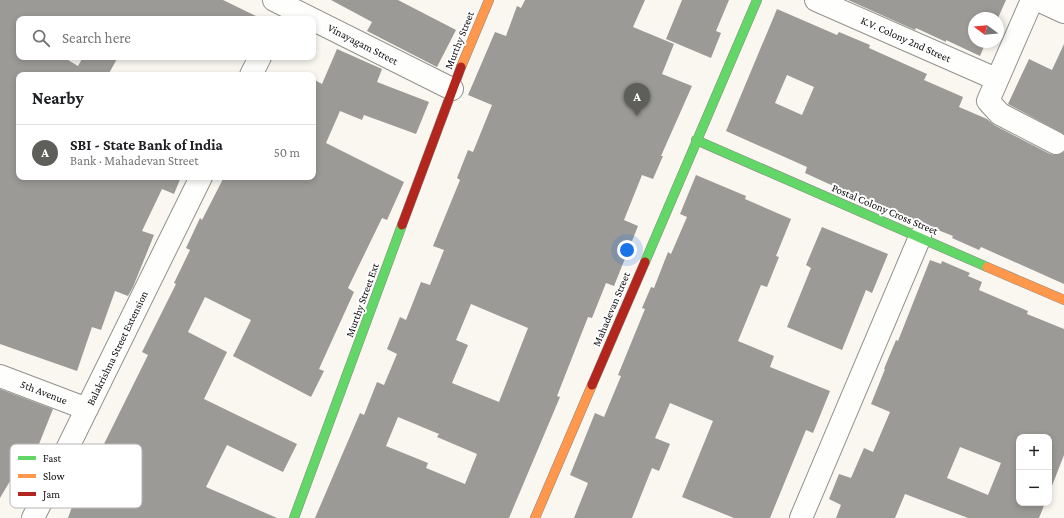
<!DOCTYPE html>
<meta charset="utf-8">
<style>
:root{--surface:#fff;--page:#f6f6f6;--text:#202124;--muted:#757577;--line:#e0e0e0;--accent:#5e5e5b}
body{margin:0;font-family:"Crimson Pro",serif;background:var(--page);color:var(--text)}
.controls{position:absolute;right:12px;bottom:12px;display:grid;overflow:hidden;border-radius:8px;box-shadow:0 2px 6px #0003}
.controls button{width:36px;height:36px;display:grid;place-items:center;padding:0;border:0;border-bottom:1px solid var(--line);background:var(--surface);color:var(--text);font:20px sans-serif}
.compass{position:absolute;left:968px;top:12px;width:36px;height:36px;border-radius:50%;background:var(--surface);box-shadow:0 2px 6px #0003;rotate:286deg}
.you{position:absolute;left:627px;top:250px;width:14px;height:14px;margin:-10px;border:3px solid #fff;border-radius:50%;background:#1a73e8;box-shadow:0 0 0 6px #1a73e833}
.badge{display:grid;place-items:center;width:26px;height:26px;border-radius:50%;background:var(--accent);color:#fff;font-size:13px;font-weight:700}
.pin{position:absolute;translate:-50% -33px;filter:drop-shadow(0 1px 2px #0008)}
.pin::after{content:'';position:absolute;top:21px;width:14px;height:12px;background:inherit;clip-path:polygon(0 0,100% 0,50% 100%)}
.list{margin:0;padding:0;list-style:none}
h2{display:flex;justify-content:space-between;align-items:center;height:52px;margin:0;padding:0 16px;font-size:17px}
h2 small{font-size:13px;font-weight:400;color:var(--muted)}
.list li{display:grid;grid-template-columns:26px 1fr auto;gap:12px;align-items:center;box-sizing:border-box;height:56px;padding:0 16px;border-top:1px solid var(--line)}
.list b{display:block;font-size:15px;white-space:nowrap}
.list p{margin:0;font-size:13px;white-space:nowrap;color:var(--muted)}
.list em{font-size:13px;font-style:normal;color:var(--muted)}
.icon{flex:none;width:22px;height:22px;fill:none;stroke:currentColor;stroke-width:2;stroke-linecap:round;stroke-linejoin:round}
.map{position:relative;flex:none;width:1064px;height:518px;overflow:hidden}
.search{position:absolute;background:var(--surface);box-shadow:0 2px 6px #0003;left:16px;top:16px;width:300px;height:44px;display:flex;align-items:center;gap:10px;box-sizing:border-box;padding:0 14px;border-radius:8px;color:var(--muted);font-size:15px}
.panel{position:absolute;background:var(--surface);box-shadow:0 2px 6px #0003;left:16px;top:72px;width:300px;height:108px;border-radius:8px}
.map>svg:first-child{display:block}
</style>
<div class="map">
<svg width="1064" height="518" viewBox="0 0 1064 518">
<rect width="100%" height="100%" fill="#f9f7f0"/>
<!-- building -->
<path fill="#9c9a96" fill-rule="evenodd" d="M 0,0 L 223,0 L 262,19 L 19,19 L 19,57 L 63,57 L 78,66 L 83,57 L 118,57 L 108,75 L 19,75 L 19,177 L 181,177 L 174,194 L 162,189 L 142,231 L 154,235 L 133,287 L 128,296 L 115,291 L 101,330 L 92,327 L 77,371 L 0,344 Z
M 331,0 L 398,0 L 456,30 L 437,67 L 367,31 L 372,22 Z
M 525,0 L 645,0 L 633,27 L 674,44 L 662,74 L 692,86 L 661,156 L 663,156 L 653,179 L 642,175 L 624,220 L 638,226 L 614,286 L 606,283 L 592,318 L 588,317 L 557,396 L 560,397 L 509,518 L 315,518 L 360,413 L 364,415 L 377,382 L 384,385 L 397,354 L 387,349 L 400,317 L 406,320 L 421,282 L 430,285 L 444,250 L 433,246 L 460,180 L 457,178 L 468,150 L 473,152 L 492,105 L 468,95 L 495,32 L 506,36 L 517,6 L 521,8 ZM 471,304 L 528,328 L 499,402 L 452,383 L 468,345 L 456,340 ZM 398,417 L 439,434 L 437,437 L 477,454 L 465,484 L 426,468 L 428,463 L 386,446 Z
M 682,0 L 729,0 L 716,31 L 721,33 L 711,58 L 666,39 Z
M 848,0 L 1006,0 L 998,18 L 974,18 L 974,42 L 986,42 L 980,56 L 946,40 L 946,42 L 916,28 L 915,30 Z
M 777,9 L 837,35 L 839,32 L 870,45 L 869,48 L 927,74 L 924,80 L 963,97 L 959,107 L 987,119 L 994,125 L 1050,154 L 1057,155 L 1064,152 L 1064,284 L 981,247 L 979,250 L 952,238 L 953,236 L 890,211 L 891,209 L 829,184 L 805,173 L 807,167 L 726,131 ZM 787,75 L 814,87 L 802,115 L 775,103 Z
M 1064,44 L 1064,134 L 1008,104 L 1029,59 L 1052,70 Z
M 337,49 L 382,69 L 377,82 L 429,102 L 416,134 L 364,115 L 362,120 L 340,111 L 326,143 L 404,182 L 387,220 L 382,218 L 348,288 L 354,292 L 319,369 L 324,371 L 311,397 L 233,356 L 251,320 L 205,297 L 188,332 L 227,352 L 204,399 L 297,444 L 283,472 L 227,445 L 206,487 L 277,518 L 68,518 L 73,504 L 71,503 L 82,475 L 92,479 L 106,450 L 102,448 L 148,355 L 142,352 L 176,284 L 174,283 L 190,250 L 186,248 L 200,218 L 202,220 L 224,177 L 313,177 L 313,79 L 322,84 Z
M 696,175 L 746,196 L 745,199 L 791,219 L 776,256 L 779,257 L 767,287 L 761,285 L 738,341 L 774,356 L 770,367 L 830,391 L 813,433 L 806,430 L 770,518 L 734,518 L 682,497 L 713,421 L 670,403 L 655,438 L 670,444 L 659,471 L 652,468 L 632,518 L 574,518 L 588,483 L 570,475 L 595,413 L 604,417 L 621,376 L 618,375 L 645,309 L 642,308 L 651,287 L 654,288 L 668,252 L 671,254 L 687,217 L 680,214 Z
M 822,227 L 888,254 L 872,293 L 866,290 L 842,350 L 787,327 L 811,268 L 806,265 Z
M 930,260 L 941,264 L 942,261 L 970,273 L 968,276 L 982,282 L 979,290 L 1028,311 L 1027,314 L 1064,329 L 1064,455 L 1050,491 L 1049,437 L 1019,437 L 1019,503 L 1045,503 L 1039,518 L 968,518 L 905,494 L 895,518 L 836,518 L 841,505 L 829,499 L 839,474 L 851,478 L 864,448 L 873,452 L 890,412 L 871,404 L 885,369 L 884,369 L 896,340 L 898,341 ZM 960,447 L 1001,463 L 988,495 L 947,478 Z
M 0,389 L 53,409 L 37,449 L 23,475 L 16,471 L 0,498 Z"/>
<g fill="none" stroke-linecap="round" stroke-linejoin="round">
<defs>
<path id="street" d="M 274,0 L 452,89
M 816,0 L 996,79
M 1032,0 L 988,101 L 1000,114 L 1056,143
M 1038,0 L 1064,12
M 251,75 L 260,57
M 0,376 L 87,409
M 33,518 L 201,177
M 801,518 L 920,237"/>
<path id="fast" d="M 696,140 L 987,267
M 645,262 L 757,0
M 294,518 L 402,225"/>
<path id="slow" d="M 461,67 L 489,0
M 987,267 L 1064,300
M 535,518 L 592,385"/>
<path id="jam" d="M 402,225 L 461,67
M 592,385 L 645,262"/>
</defs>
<!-- street casing -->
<use href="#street" stroke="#92918e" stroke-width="24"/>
<!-- fast casing -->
<use href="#fast" stroke="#898885" stroke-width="10"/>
<!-- slow casing -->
<use href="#slow" stroke="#898885" stroke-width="10"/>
<!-- jam casing -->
<use href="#jam" stroke="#898885" stroke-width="10"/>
<!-- street -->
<use href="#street" stroke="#fefefd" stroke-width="22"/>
<!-- fast -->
<use href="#fast" stroke="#63d668" stroke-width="9"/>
<!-- slow -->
<use href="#slow" stroke="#ff974d" stroke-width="9"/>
<!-- jam -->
<use href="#jam" stroke="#b3261e" stroke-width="9"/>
</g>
<g text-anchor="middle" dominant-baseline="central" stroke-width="4" stroke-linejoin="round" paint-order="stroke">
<!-- street labels -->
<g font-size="11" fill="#0b0b0b" stroke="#fff">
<text transform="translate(906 39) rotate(24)">K.V. Colony 2nd Street</text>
<text transform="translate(459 40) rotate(-68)">Murthy Street</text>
<text transform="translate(363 44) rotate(27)">Vinayagam Street</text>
<text transform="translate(885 209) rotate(23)">Postal Colony Cross Street</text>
<text transform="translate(362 300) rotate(-70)">Murthy Street Ext</text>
<text transform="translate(611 309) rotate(-67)">Mahadevan Street</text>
<text transform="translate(117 348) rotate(-64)">Balakrishna Street Extension</text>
<text transform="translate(44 392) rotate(21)">5th Avenue</text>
</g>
</g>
<!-- legend -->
<rect x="10" y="444" width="132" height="64" rx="6" fill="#fff" stroke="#b6b6b6" stroke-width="1"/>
<rect x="18" y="456" width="18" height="4" fill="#63d668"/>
<rect x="18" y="474" width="18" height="4" fill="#ff974d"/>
<rect x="18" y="492" width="18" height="4" fill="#b3261e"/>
<g font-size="11" fill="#0b0b0b">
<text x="43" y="462">Fast</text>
<text x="43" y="480">Slow</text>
<text x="43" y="498">Jam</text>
</g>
</svg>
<div class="controls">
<button>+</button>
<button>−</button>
</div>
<svg class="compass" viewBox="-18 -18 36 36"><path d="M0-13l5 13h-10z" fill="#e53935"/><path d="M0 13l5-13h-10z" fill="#757577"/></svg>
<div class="you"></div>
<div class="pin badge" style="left:637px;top:116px">A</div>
<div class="search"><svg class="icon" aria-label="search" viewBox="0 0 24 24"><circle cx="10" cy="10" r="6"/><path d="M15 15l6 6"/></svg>Search here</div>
<section class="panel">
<h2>Nearby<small></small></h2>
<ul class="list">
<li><span class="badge">A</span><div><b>SBI - State Bank of India</b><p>Bank · Mahadevan Street</p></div><em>50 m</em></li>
</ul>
</section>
</div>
